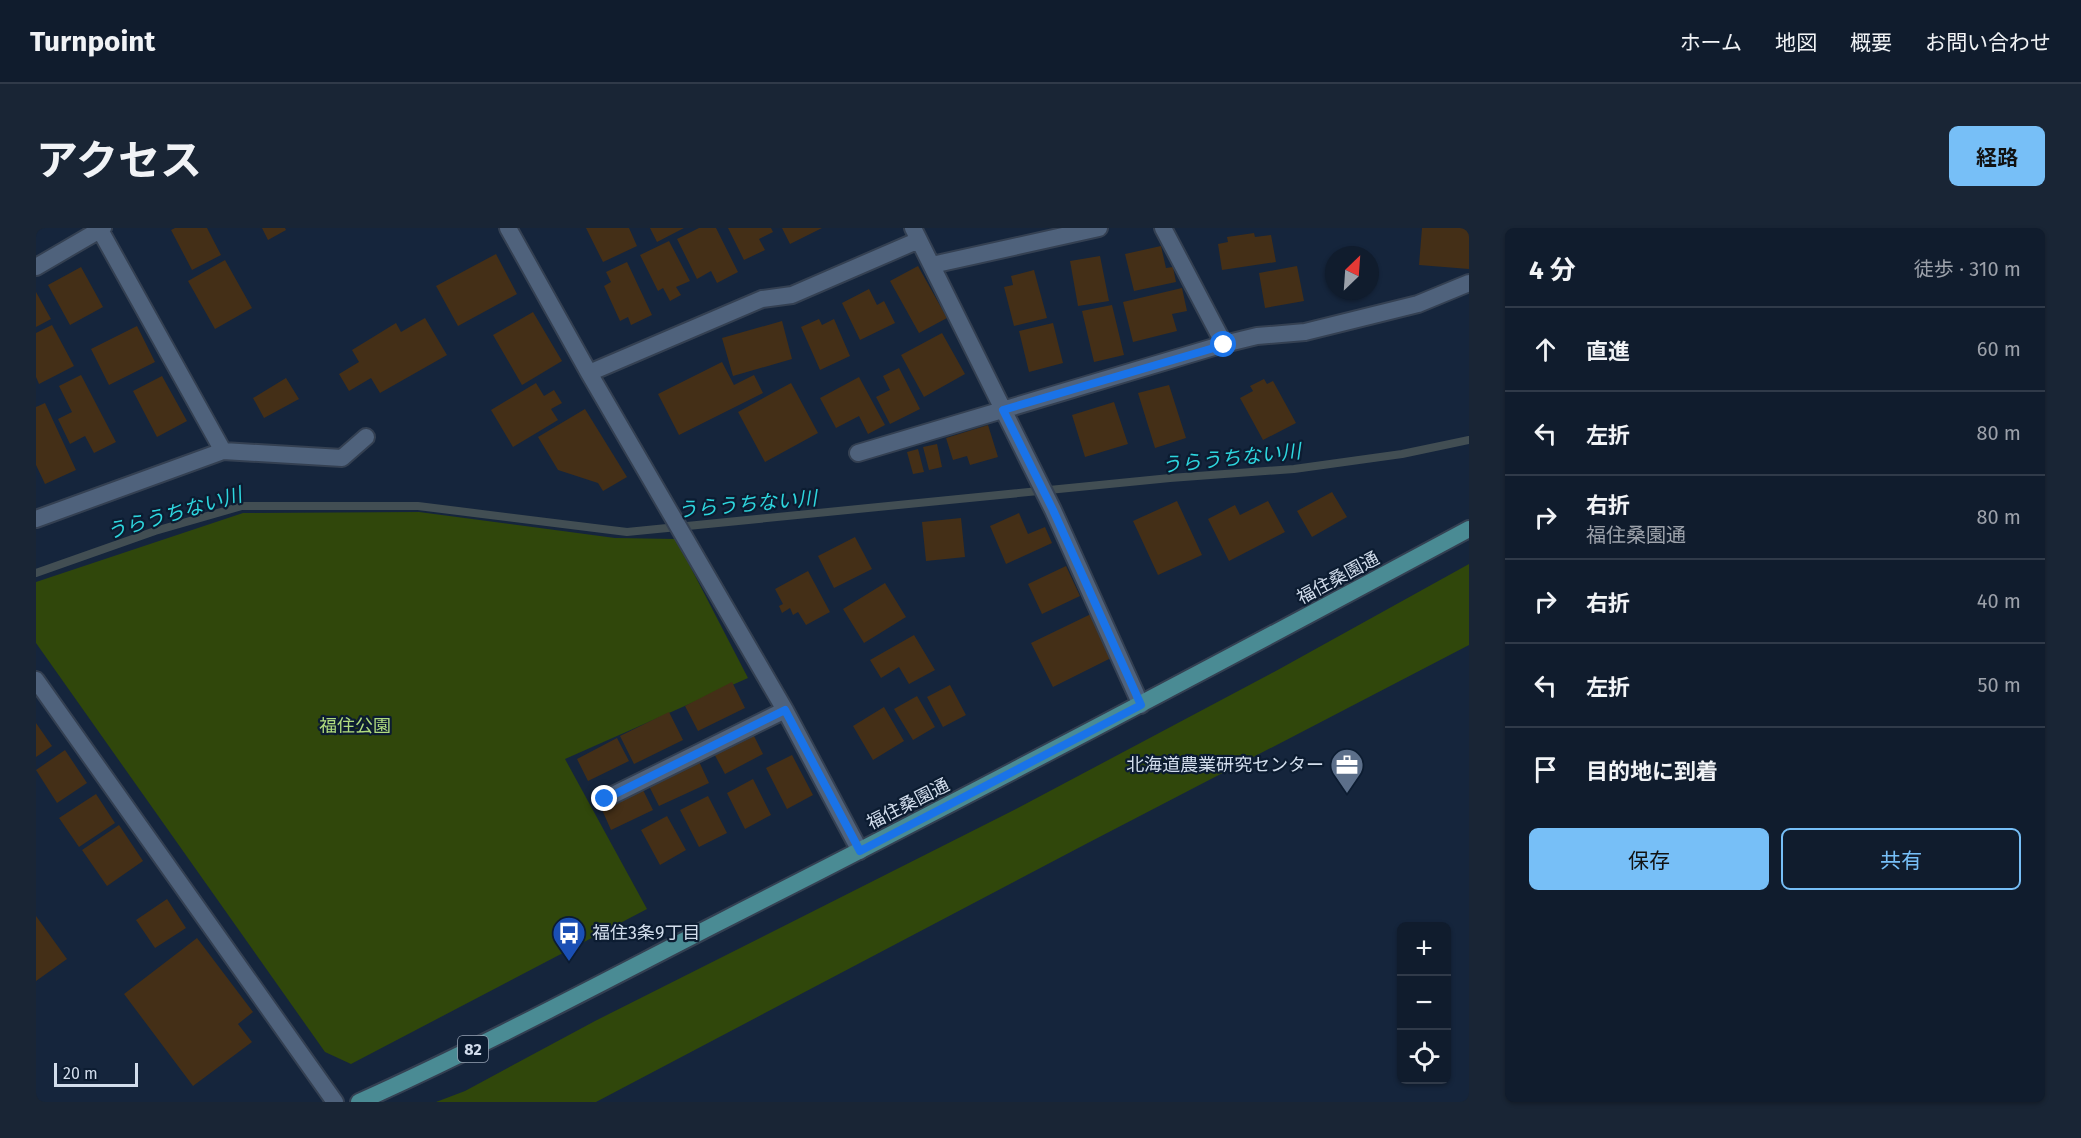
<!DOCTYPE html>
<html lang="ja">
<meta charset="utf-8">
<style>
:root{--surface:#101c2d;--page:#192535;--text:#f1f3f6;--muted:#9ca1aa;--line:#303a49;--accent:#77bff7}
body{margin:0;font-family:"Fira Sans","Noto Sans JP",sans-serif;background:var(--page);color:var(--text)}
.controls{position:absolute;right:18px;bottom:18px;display:grid;overflow:hidden;border-radius:9px;box-shadow:0 2px 4px #0004}
.controls button{width:54px;height:54px;display:grid;place-items:center;padding:0;border:0;border-bottom:2px solid var(--line);background:var(--surface);color:var(--text);font:30px sans-serif}
.compass{position:absolute;left:1289px;top:18px;width:54px;height:54px;border-radius:50%;background:var(--surface);box-shadow:0 2px 4px #0004;rotate:25deg}
.scale{position:absolute;left:18px;bottom:15px;width:84px;box-sizing:border-box;padding-left:6px;border:3px solid #d2ddec;border-top:0;font-size:16px;line-height:21px;white-space:nowrap;color:#d2ddec;-webkit-text-stroke:4px #0c1c31;paint-order:stroke}
.stop{position:absolute;width:18px;height:18px;margin:-14px;border:4px solid #1a73e8;border-radius:50%;background:#fff}
.stop.end{background:#1a73e8;border-color:#fff;box-shadow:0 2px 6px #0008}
.list{margin:0;padding:0;list-style:none}
h2{display:flex;justify-content:space-between;align-items:center;height:78px;margin:0;padding:0 24px;font-size:26px}
h2 small{font-size:20px;font-weight:400;color:var(--muted)}
.list li{display:grid;grid-template-columns:39px 1fr auto;gap:18px;align-items:center;box-sizing:border-box;height:84px;padding:0 24px;border-top:2px solid var(--line)}
.list b{display:block;font-size:22px;white-space:nowrap}
.list p{margin:0;font-size:20px;white-space:nowrap;color:var(--muted)}
.list em{font-size:20px;font-style:normal;color:var(--muted)}
.actions{display:flex;gap:12px;padding:18px 24px}
.actions a{flex:1;padding:14px 0;border:2px solid var(--accent);border-radius:9px;text-align:center;font-size:21px;color:var(--accent)}
.actions .main{background:var(--accent);color:#111}
.icon{flex:none;width:33px;height:33px;fill:none;stroke:currentColor;stroke-width:2;stroke-linecap:round;stroke-linejoin:round}
.map{position:relative;flex:none;width:1433px;height:874px;overflow:hidden;border-radius:9px}
header{display:flex;align-items:center;gap:36px;box-sizing:border-box;height:84px;padding:0 30px;background:var(--surface);border-bottom:2px solid var(--line)}
header strong{font-size:28px}
nav{display:flex;gap:33px;margin-inline-start:auto;font-size:21px}
.intro{display:flex;align-items:center;justify-content:space-between;box-sizing:border-box;height:144px;padding:0 36px}
h1{margin:0;font-size:42px}
.button{padding:15px 27px;border-radius:9px;background:var(--accent);color:#111;font-size:21px;font-weight:700}
main{display:flex;gap:36px;padding:0 36px}
aside{flex:1;background:var(--surface);border-radius:9px;box-shadow:0 2px 4px #0004}
.map>svg:first-child{display:block}
</style>
<header>
<strong>Turnpoint</strong>
<nav><a>ホーム</a><a>地図</a><a>概要</a><a>お問い合わせ</a></nav>
</header>
<div class="intro"><h1>アクセス</h1><a class="button">経路</a></div>
<main>
<div class="map">
<svg width="1433" height="874" viewBox="0 0 1433 874">
<rect width="100%" height="100%" fill="#15253c"/>
<!-- green -->
<path fill="#30470b" d="M 383,284 L 579,310 L 640,311 L 712,450 L 529,531 L 611,681 L 315,836 L 289,824 L 0,415 L 0,354 L 207,285 Z
M 1433,336 L 1433,417 L 1048,617 L 560,874 L 400,874 L 429,863 L 559,793 L 980,581 L 1238,444 Z"/>
<g fill="none" stroke-linecap="round" stroke-linejoin="round">
<!-- stream -->
<path stroke="#424e53" stroke-width="8" d="M 0,345 L 119,303 L 206,278 L 382,278 L 591,304 L 1134,250 L 1258,241 L 1366,226 L 1433,212"/>
</g>
<!-- building -->
<path fill="#442f17" d="M 139,0 L 171,0 L 185,27 L 156,42 L 135,2 Z
M 226,0 L 249,0 L 250,2 L 232,12 Z
M 550,0 L 593,0 L 601,18 L 567,34 Z
M 614,0 L 648,0 L 621,14 Z
M 663,0 L 680,0 L 702,44 L 681,55 L 675,43 L 661,51 L 641,11 Z
M 692,0 L 735,0 L 737,4 L 723,11 L 729,22 L 708,32 Z
M 746,0 L 786,0 L 754,16 Z
M 1386,0 L 1433,0 L 1433,41 L 1383,37 Z
M 1218,5 L 1219,9 L 1235,7 L 1240,34 L 1186,42 L 1182,16 L 1192,14 L 1191,9 Z
M 633,13 L 654,53 L 640,59 L 645,67 L 634,73 L 627,60 L 622,63 L 604,27 Z
M 1125,18 L 1130,40 L 1137,39 L 1140,54 L 1098,63 L 1089,26 Z
M 460,26 L 481,66 L 422,98 L 400,58 Z
M 1064,28 L 1073,73 L 1042,78 L 1034,33 Z
M 189,32 L 216,80 L 179,101 L 152,53 Z
M 591,34 L 616,87 L 595,97 L 592,89 L 584,93 L 568,58 L 575,54 L 570,44 Z
M 882,38 L 911,90 L 883,105 L 854,53 Z
M 1261,38 L 1268,73 L 1229,80 L 1223,45 Z
M 45,39 L 67,79 L 34,97 L 12,57 Z
M 998,42 L 1011,90 L 978,98 L 968,59 L 977,57 L 975,48 Z
M 1146,60 L 1151,83 L 1136,86 L 1141,103 L 1097,114 L 1087,74 Z
M 833,61 L 841,77 L 848,73 L 859,95 L 824,112 L 806,75 Z
M 0,64 L 15,91 L 0,99 Z
M 1076,77 L 1088,127 L 1058,134 L 1046,83 Z
M 497,84 L 526,133 L 486,157 L 457,107 Z
M 389,90 L 411,127 L 344,165 L 335,150 L 313,163 L 303,146 L 323,134 L 316,122 L 360,95 L 365,104 Z
M 783,91 L 786,97 L 798,91 L 814,128 L 784,142 L 765,99 Z
M 746,93 L 756,131 L 697,148 L 686,110 Z
M 1017,95 L 1027,135 L 993,144 L 983,103 Z
M 16,97 L 38,138 L 3,156 L 0,149 L 0,105 Z
M 101,98 L 119,134 L 73,157 L 55,121 Z
M 906,105 L 929,146 L 888,169 L 865,127 Z
M 686,134 L 698,157 L 718,147 L 727,165 L 643,207 L 622,166 Z
M 863,140 L 884,181 L 854,196 L 840,169 L 854,162 L 847,148 Z
M 45,147 L 80,214 L 58,225 L 49,208 L 34,216 L 22,191 L 36,184 L 23,158 Z
M 126,148 L 151,193 L 121,209 L 97,163 Z
M 823,149 L 849,197 L 832,206 L 823,188 L 800,200 L 784,170 Z
M 250,150 L 263,171 L 228,190 L 217,170 Z
M 1228,151 L 1231,156 L 1237,153 L 1260,195 L 1227,212 L 1204,170 L 1217,163 L 1214,158 Z
M 500,155 L 508,168 L 518,162 L 526,175 L 515,181 L 522,192 L 477,219 L 455,182 Z
M 755,155 L 782,205 L 729,234 L 702,184 Z
M 1133,157 L 1150,210 L 1119,220 L 1102,165 Z
M 1078,174 L 1092,216 L 1049,229 L 1036,187 Z
M 9,175 L 40,242 L 9,256 L 0,237 L 0,179 Z
M 549,181 L 591,249 L 567,263 L 562,255 L 522,242 L 502,209 Z
M 952,197 L 962,229 L 934,237 L 931,228 L 917,232 L 910,210 Z
M 901,216 L 906,239 L 893,242 L 887,219 Z
M 882,221 L 888,244 L 877,246 L 871,224 Z
M 1296,264 L 1311,289 L 1276,309 L 1261,283 Z
M 1141,273 L 1166,327 L 1122,347 L 1097,293 Z
M 1232,273 L 1249,304 L 1193,333 L 1172,291 L 1199,277 L 1204,287 Z
M 983,285 L 992,306 L 1009,299 L 1016,315 L 970,336 L 954,298 Z
M 925,290 L 929,329 L 890,333 L 886,294 Z
M 819,309 L 836,341 L 798,360 L 782,328 Z
M 1030,338 L 1044,368 L 1006,386 L 992,356 Z
M 772,343 L 794,384 L 770,397 L 762,384 L 757,387 L 754,380 L 746,385 L 743,378 L 747,376 L 739,361 Z
M 849,355 L 870,389 L 828,415 L 807,381 Z
M 1055,386 L 1077,429 L 1017,459 L 995,415 Z
M 878,407 L 899,442 L 873,456 L 863,439 L 845,450 L 834,432 Z
M 696,454 L 709,480 L 662,503 L 649,478 Z
M 914,457 L 930,487 L 907,499 L 891,469 Z
M 881,468 L 899,499 L 877,512 L 858,481 Z
M 848,479 L 868,513 L 837,532 L 817,498 Z
M 633,484 L 647,512 L 598,536 L 584,508 Z
M 0,495 L 16,518 L 0,529 Z
M 715,502 L 727,526 L 689,546 L 676,522 Z
M 581,510 L 593,533 L 552,553 L 541,531 Z
M 29,522 L 51,555 L 21,575 L 0,542 Z
M 660,527 L 673,555 L 623,578 L 610,552 Z
M 756,527 L 777,567 L 751,581 L 730,540 Z
M 717,551 L 735,587 L 709,601 L 691,565 Z
M 604,556 L 617,582 L 575,602 L 563,575 Z
M 60,566 L 79,595 L 43,619 L 23,590 Z
M 672,568 L 691,605 L 663,619 L 644,582 Z
M 631,588 L 650,622 L 624,637 L 605,602 Z
M 83,597 L 107,633 L 71,658 L 46,622 Z
M 131,671 L 150,700 L 119,720 L 100,692 Z
M 0,688 L 31,731 L 0,753 Z
M 161,710 L 217,784 L 202,796 L 216,814 L 157,858 L 88,766 Z"/>
<g fill="none" stroke-linecap="round" stroke-linejoin="round">
<defs>
<path id="minor" d="M 472,0 L 553,145 L 749,482 L 824,623
M 877,0 L 1017,282 L 1105,477
M 1127,0 L 1188,116
M 64,2 L 187,223
M 896,37 L 1063,0
M 0,39 L 67,0
M 553,145 L 726,71 L 756,67 L 883,12
M 822,225 L 1188,116 L 1221,108 L 1269,104 L 1382,76 L 1433,55
M 0,291 L 187,223 L 306,230 L 330,209
M 0,452 L 299,874
M 569,571 L 749,482"/>
<path id="primary" d="M 323,874 C 445,819 563,756 682,695 C 934,567 1184,435 1433,301"/>
</defs>
<!-- minor casing -->
<use href="#minor" stroke="#344052" stroke-width="20"/>
<!-- primary casing -->
<use href="#primary" stroke="#344052" stroke-width="20"/>
<!-- minor -->
<use href="#minor" stroke="#4f627c" stroke-width="16"/>
<!-- primary -->
<use href="#primary" stroke="#4a8b94" stroke-width="16"/>
</g>
<g fill="none" stroke-linecap="round" stroke-linejoin="round">
<!-- route -->
<path stroke="#1a73e8" stroke-width="8" d="M 569,571 L 749,482 L 824,623 L 1105,477 L 1017,282 L 967,182 L 1188,117"/>
</g>
<!-- icons -->
<defs>
<symbol id="office-pin" viewBox="-11 -11 22 30"><path d="M0 17L-7.5 6A9.5 9.5 0 1 1 7.5 6Z" fill="#5c6f8a" stroke="#0c1c31"/><path d="M-6-3h4V-5.5h4V-3h4V5H-6ZM-1-4.5V-3h2v-1.5ZM-6 0V1H6V0Z" fill="#fff"/></symbol>
<symbol id="bus-pin" viewBox="-11 -11 22 30"><path d="M0 17L-7.5 6A9.5 9.5 0 1 1 7.5 6Z" fill="#1a4fb4" stroke="#0c1c31"/><path d="M-5-6H5V4H4V6H2V4H-2V6H-4V4H-5ZM-3.5-4V0h7V-4ZM-3.5 1.2v1.5H-2V1.2ZM2 1.2v1.5H3.5V1.2Z" fill="#fff"/></symbol>
</defs>
<g fill-rule="evenodd">
<use href="#office-pin" x="1292" y="518" width="38" height="52"/>
<use href="#bus-pin" x="514" y="686" width="38" height="52"/>
</g>
<g text-anchor="middle" dominant-baseline="central" stroke-width="4.5" stroke-linejoin="round" paint-order="stroke">
<!-- shield labels -->
<rect fill="#0c1c31" stroke="#97a3b4" stroke-width="1.5" x="422" y="808" width="30" height="26" rx="4.5"/>
<g font-size="16" font-weight="bold" fill="#d2ddec">
<text x="437" y="821">82</text>
</g>
<!-- street labels -->
<g font-size="18" fill="#d2ddec" stroke="#0c1c31">
<text transform="translate(1302 350) rotate(-28)">福住桑園通</text>
<text transform="translate(872 576) rotate(-27)">福住桑園通</text>
</g>
<!-- park labels -->
<g font-size="18" fill="#b1dc7f" stroke="#0c1c31">
<text x="319" y="498">福住公園</text>
</g>
<!-- poi labels -->
<g font-size="18" fill="#d2ddec" stroke="#0c1c31" text-anchor="end">
<text x="1288" y="537">北海道農業研究センター</text>
<text x="556" y="705" text-anchor="start">福住3条9丁目</text>
</g>
<!-- water labels -->
<g font-size="20" font-style="italic" fill="#2ed6de" stroke="#0c1c31">
<text transform="translate(1195 230) rotate(-6)">うらうちない川</text>
<text transform="translate(711 276) rotate(-5)">うらうちない川</text>
<text transform="translate(138 285) rotate(-16)">うらうちない川</text>
</g>
</g>
</svg>
<div class="controls">
<button>+</button>
<button>−</button>
<button><svg class="icon" aria-label="locate" viewBox="0 0 24 24"><circle cx="12" cy="12" r="6"/><path d="M12 2v4M12 18v4M2 12h4M18 12h4"/></svg></button>
</div>
<svg class="compass" viewBox="-18 -18 36 36"><path d="M0-13l5 13h-10z" fill="#e53935"/><path d="M0 13l5-13h-10z" fill="#9ca1aa"/></svg>
<div class="scale">20 m</div>
<div class="stop" style="left:1188px;top:117px"></div>
<div class="stop end" style="left:569px;top:571px"></div>
</div>
<aside>
<h2>4 分<small>徒歩 · 310 m</small></h2>
<ul class="list">
<li><svg class="icon" aria-label="ahead" viewBox="0 0 24 24"><path d="M12 20V5M6 11l6-6 6 6"/></svg><div><b>直進</b></div><em>60 m</em></li>
<li><svg class="icon" aria-label="left" viewBox="0 0 24 24"><path d="M17 20v-9H6M10 6l-5 5 5 5"/></svg><div><b>左折</b></div><em>80 m</em></li>
<li><svg class="icon" aria-label="right" viewBox="0 0 24 24"><path d="M7 20v-9h11M14 6l5 5-5 5"/></svg><div><b>右折</b><p>福住桑園通</p></div><em>80 m</em></li>
<li><svg class="icon" aria-label="right" viewBox="0 0 24 24"><path d="M7 20v-9h11M14 6l5 5-5 5"/></svg><div><b>右折</b></div><em>40 m</em></li>
<li><svg class="icon" aria-label="left" viewBox="0 0 24 24"><path d="M17 20v-9H6M10 6l-5 5 5 5"/></svg><div><b>左折</b></div><em>50 m</em></li>
<li><svg class="icon" aria-label="arrive" viewBox="0 0 24 24"><path d="M6 21V4h12l-3 4 3 4H6"/></svg><div><b>目的地に到着</b></div></li>
</ul>
<div class="actions"><a class="main">保存</a><a>共有</a></div>
</aside>
</main>
